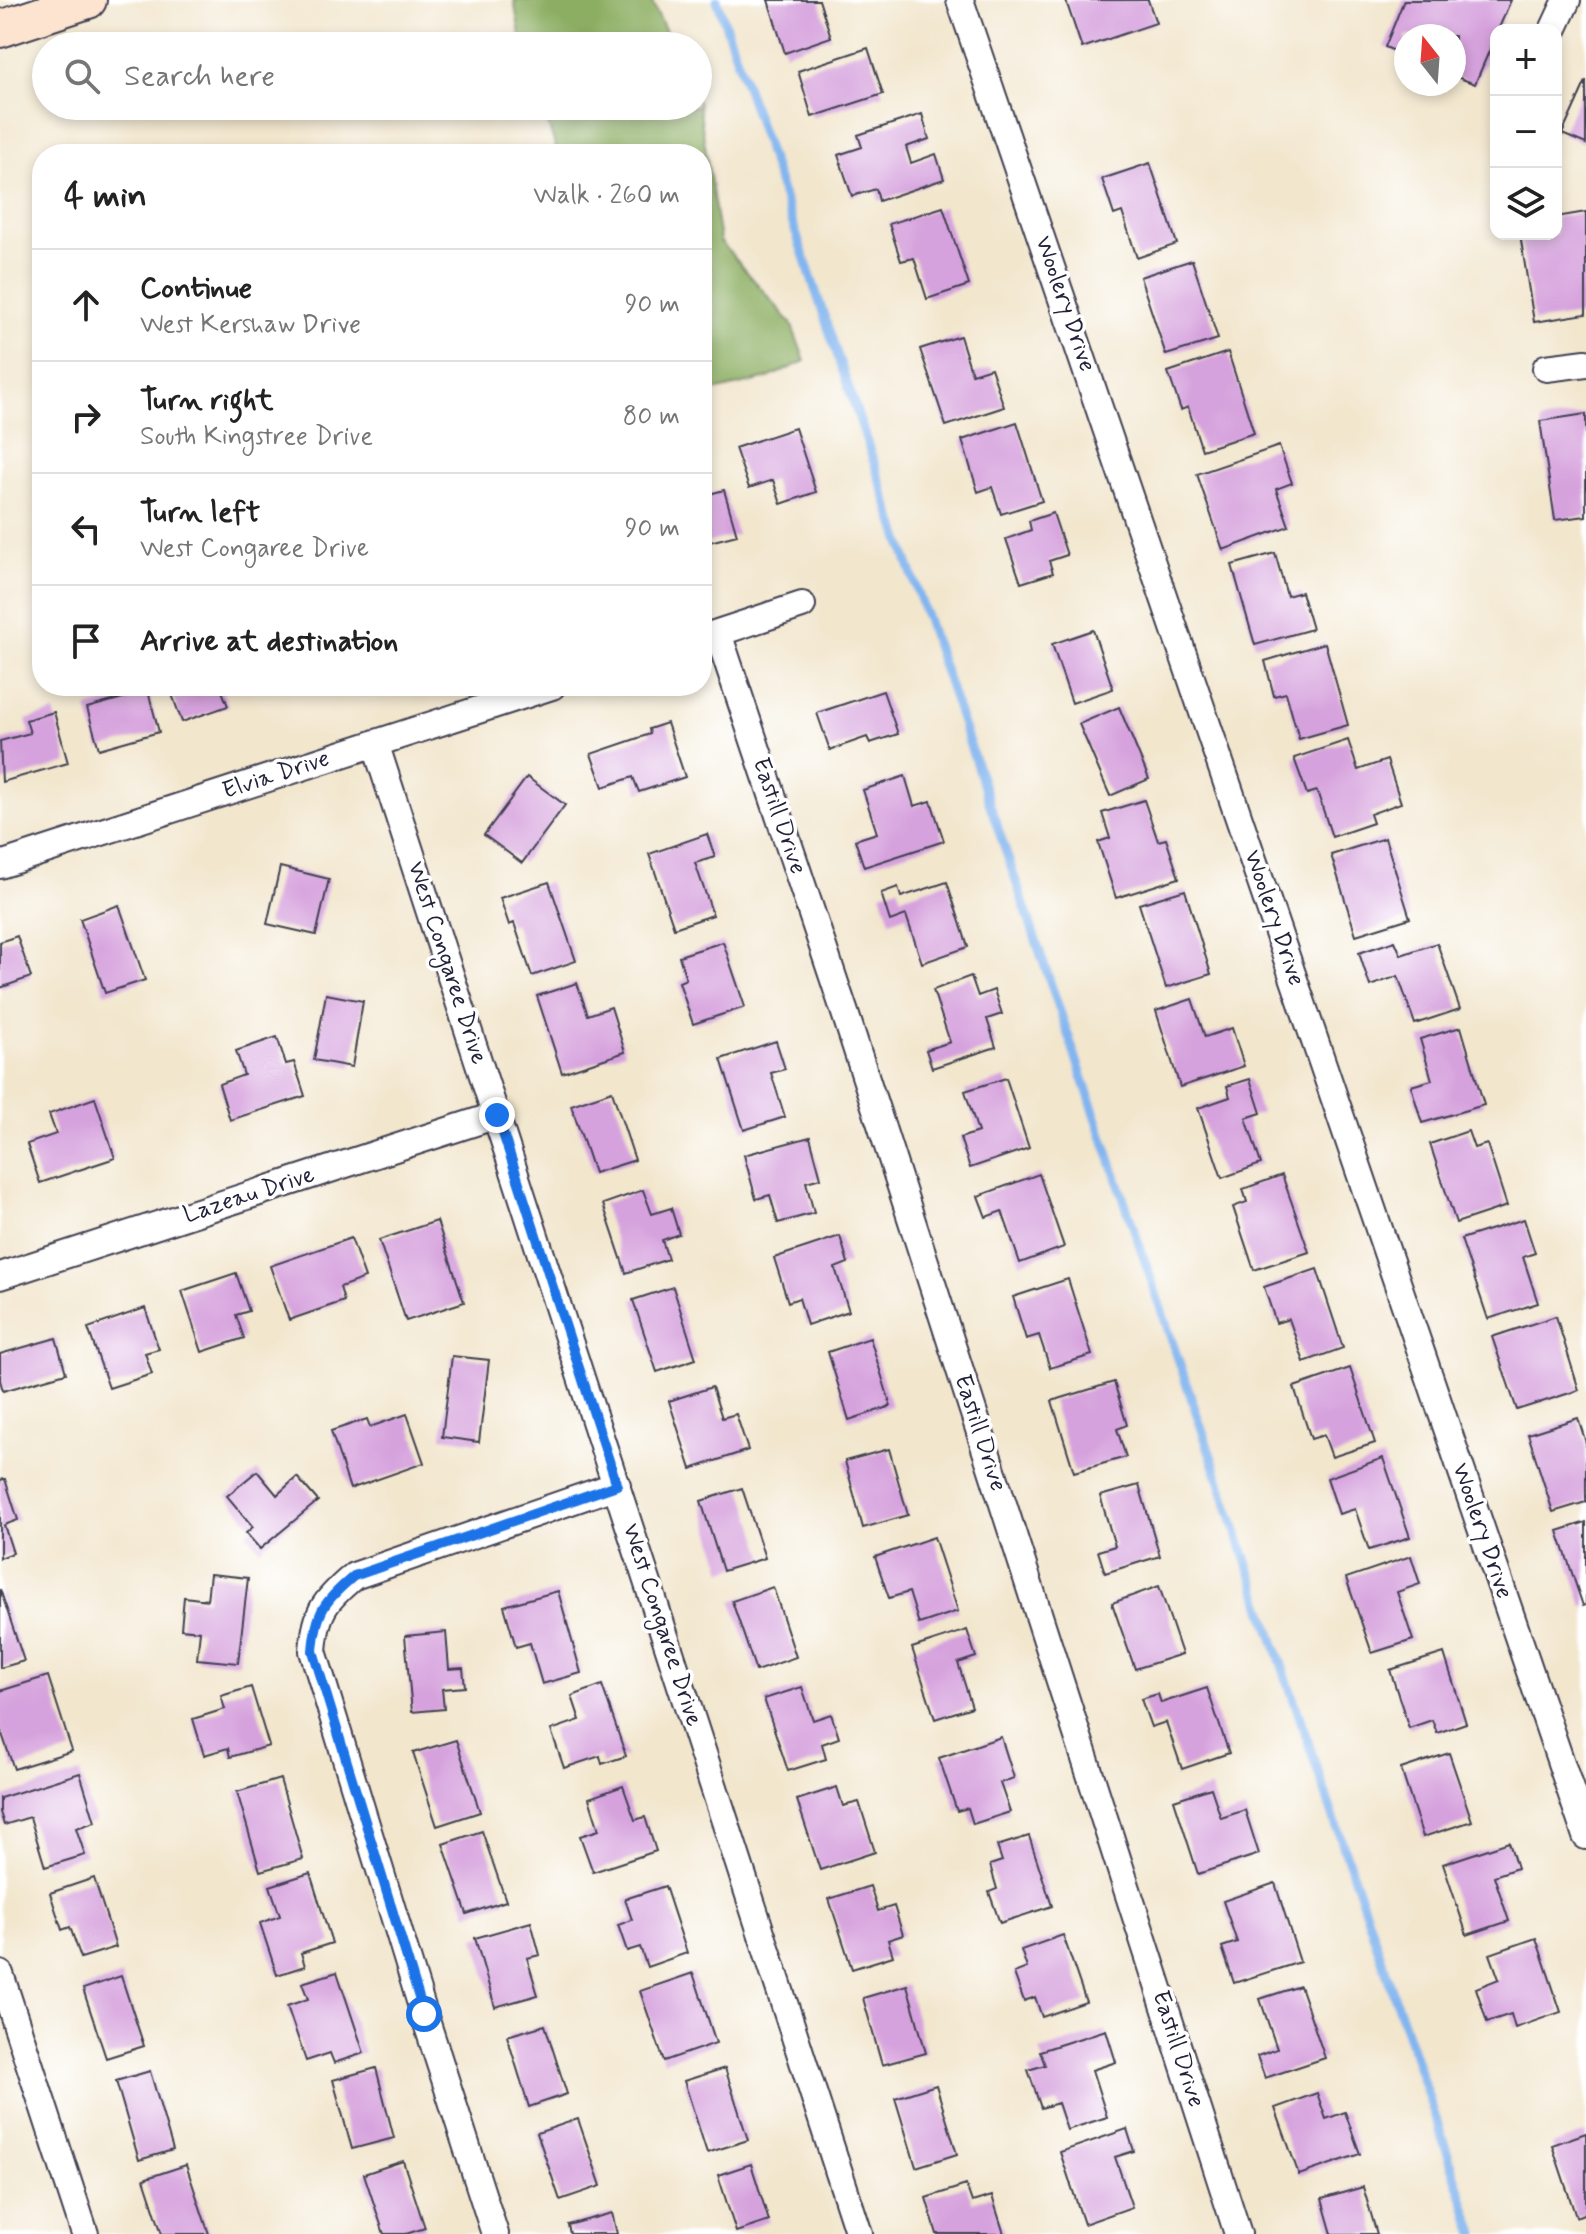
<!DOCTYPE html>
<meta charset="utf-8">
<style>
:root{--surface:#fff;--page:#f6f6f6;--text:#222;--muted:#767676;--line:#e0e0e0}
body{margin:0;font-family:Mynerve,sans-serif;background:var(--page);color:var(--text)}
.controls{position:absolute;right:24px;top:24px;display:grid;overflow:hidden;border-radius:16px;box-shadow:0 4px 12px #0003}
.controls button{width:72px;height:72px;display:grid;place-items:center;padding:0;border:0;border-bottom:2px solid var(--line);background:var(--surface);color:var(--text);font:40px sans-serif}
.compass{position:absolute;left:1394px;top:24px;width:72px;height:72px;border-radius:50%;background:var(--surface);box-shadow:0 4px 12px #0003;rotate:343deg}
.stop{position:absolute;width:24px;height:24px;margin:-18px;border:6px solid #1a73e8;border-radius:50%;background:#fff}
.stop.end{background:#1a73e8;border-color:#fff;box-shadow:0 2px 8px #0008}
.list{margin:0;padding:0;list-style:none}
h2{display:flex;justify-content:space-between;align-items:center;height:104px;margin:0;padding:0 32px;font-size:34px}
h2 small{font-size:26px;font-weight:400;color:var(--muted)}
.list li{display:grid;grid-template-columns:52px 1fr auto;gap:24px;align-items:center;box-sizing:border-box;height:112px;padding:0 32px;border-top:2px solid var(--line)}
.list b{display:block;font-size:30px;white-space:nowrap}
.list p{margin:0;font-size:26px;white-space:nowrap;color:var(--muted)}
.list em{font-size:26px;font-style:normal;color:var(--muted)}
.icon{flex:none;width:44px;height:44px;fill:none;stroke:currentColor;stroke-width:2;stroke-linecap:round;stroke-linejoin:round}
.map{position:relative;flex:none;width:1586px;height:2234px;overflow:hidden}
.search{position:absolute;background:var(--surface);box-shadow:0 4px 12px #0003;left:32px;top:32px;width:680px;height:88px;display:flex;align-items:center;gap:20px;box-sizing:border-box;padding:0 28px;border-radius:44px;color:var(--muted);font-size:30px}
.panel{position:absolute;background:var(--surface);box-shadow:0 4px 12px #0003;left:32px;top:144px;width:680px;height:552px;border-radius:32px}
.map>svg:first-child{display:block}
</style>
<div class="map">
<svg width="1586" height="2234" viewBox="0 0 1586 2234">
<rect width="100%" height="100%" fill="#fff"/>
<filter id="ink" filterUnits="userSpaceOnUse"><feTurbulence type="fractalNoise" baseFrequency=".0125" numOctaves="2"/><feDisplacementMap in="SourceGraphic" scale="16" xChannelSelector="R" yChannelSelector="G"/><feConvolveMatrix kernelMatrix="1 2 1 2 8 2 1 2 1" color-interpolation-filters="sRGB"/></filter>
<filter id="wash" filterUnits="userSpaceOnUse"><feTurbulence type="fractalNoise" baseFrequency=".006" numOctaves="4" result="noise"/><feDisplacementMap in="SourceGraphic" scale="32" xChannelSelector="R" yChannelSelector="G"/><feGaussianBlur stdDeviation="1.8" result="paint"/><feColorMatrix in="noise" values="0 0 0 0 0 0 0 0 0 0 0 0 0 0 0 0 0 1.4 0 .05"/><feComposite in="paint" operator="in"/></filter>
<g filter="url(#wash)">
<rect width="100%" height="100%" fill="#f2e6cd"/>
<!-- forest -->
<path fill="#8cae62" stroke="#57684e" stroke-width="2" d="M 514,0 L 651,0 L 673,46 L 522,46 Z
M 698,100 L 720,241 L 791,323 L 805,361 L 768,378 L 702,394 L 702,154 L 558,154 L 542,106 L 698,106 Z"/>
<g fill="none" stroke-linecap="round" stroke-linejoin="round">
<!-- stream -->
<path stroke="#82b5ef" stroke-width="9" d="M 717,0 L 1475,2234"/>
</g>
<g id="blocks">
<!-- building -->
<path fill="#d6a2dd" d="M 768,0 L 819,0 L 831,37 L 785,53 Z
M 1070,0 L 1148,0 L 1156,23 L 1082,48 L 1066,1 Z
M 1404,0 L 1511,0 L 1475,84 L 1454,76 L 1454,36 L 1406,36 L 1406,56 L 1385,47 Z
M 868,48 L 883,94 L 812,117 L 798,71 Z
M 1586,81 L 1586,144 L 1562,134 Z
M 922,114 L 929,139 L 906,147 L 911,163 L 936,154 L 944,179 L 879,201 L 876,189 L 852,196 L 838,155 L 862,147 L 858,135 Z
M 1150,163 L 1177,244 L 1137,258 L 1122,212 L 1114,215 L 1102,179 Z
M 943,207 L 969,285 L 927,299 L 914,258 L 901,261 L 889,224 Z
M 1586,212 L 1586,314 L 1534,322 L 1520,234 L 1556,234 L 1556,217 Z
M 1192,260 L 1218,339 L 1166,355 L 1140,277 Z
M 960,336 L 972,374 L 991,368 L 1004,407 L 946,426 L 920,349 Z
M 1228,352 L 1254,433 L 1202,450 L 1188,407 L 1181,410 L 1168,372 Z
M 1586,414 L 1586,516 L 1555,520 L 1540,421 Z
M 1017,422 L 1042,501 L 1001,514 L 992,487 L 978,492 L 962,440 Z
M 795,428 L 816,492 L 781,504 L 773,480 L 749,488 L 735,448 Z
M 1279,446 L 1292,483 L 1276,489 L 1289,526 L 1223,550 L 1197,474 Z
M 724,490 L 737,535 L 702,544 L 702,496 Z
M 1053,513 L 1067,555 L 1049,561 L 1053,573 L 1021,583 L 1006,539 L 1031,530 L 1029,521 Z
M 1275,553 L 1287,596 L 1301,592 L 1312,629 L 1255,645 L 1232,565 Z
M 1093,630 L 1113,689 L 1072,703 L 1052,644 Z
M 1325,643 L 1348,725 L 1299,739 L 1286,693 L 1274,696 L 1265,661 Z
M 169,686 L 220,686 L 228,706 L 182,722 Z
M 148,691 L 159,732 L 99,749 L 87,708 Z
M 883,691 L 898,734 L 870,743 L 867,737 L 830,750 L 817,713 Z
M 1119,707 L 1149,779 L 1110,796 L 1079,724 Z
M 54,712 L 68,763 L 2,782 L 0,741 L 30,733 L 26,720 Z
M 667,723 L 685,777 L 639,792 L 633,777 L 603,787 L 591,754 L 650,734 L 649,729 Z
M 1348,740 L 1358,770 L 1387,760 L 1401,803 L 1370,814 L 1373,823 L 1332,837 L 1317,791 L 1307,794 L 1294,758 Z
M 905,776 L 914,806 L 931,801 L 944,841 L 864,867 L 855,840 L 877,833 L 863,790 Z
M 527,777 L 565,805 L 522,863 L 484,835 Z
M 1144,800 L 1158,841 L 1166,839 L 1179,878 L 1116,898 L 1098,842 L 1110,838 L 1102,813 Z
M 707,834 L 715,857 L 695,863 L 713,915 L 674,928 L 649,854 Z
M 1385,838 L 1410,918 L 1356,935 L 1331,855 Z
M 280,867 L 329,879 L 316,935 L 267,924 Z
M 549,882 L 576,961 L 532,976 L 514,923 L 509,925 L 500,898 Z
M 947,882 L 968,947 L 922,963 L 906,915 L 890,921 L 881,893 L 898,887 L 901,897 Z
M 1185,890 L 1211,974 L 1166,988 L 1139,904 Z
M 119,905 L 145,980 L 105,993 L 80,919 Z
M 17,936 L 31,977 L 0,988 L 0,942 Z
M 1395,941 L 1401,955 L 1437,943 L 1460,1009 L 1415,1024 L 1398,976 L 1370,986 L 1359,953 Z
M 723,942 L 745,1007 L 693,1024 L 679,982 L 686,979 L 679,956 Z
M 971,976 L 978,996 L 994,990 L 1002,1014 L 987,1019 L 996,1047 L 932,1068 L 926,1050 L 950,1042 L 933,990 Z
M 577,983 L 588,1015 L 611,1007 L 625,1052 L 562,1073 L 537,996 Z
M 326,994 L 363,1001 L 352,1067 L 314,1060 Z
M 1192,999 L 1205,1037 L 1232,1028 L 1244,1066 L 1180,1087 L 1156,1011 Z
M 1461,1027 L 1484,1105 L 1422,1123 L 1411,1086 L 1432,1080 L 1420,1039 Z
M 277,1037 L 286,1064 L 294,1062 L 305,1096 L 230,1120 L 219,1084 L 244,1075 L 236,1051 Z
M 776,1041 L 785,1069 L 771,1073 L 785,1117 L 744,1130 L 721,1059 Z
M 1006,1078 L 1029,1148 L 970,1168 L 960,1138 L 978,1132 L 965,1091 Z
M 1250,1079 L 1261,1113 L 1246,1118 L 1261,1164 L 1222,1178 L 1198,1108 L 1230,1097 L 1227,1086 Z
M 612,1091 L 635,1160 L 594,1173 L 571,1105 Z
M 95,1098 L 115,1158 L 40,1183 L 27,1144 L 56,1134 L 49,1114 Z
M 1468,1131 L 1474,1148 L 1487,1144 L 1507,1206 L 1456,1223 L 1430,1144 Z
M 810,1137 L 821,1178 L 806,1182 L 814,1213 L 778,1223 L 770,1195 L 756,1199 L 744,1155 Z
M 1039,1174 L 1064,1247 L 1020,1263 L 1002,1211 L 986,1217 L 978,1196 Z
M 1282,1175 L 1309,1252 L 1254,1270 L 1233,1207 L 1247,1202 L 1243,1189 Z
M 643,1190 L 652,1214 L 671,1208 L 679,1234 L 662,1240 L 668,1259 L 626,1273 L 603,1204 Z
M 1524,1219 L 1535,1253 L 1523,1257 L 1538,1303 L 1488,1319 L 1461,1239 Z
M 437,1221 L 464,1302 L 406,1321 L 379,1240 Z
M 840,1236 L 848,1263 L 835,1268 L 849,1311 L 807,1325 L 799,1298 L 788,1302 L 774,1258 Z
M 351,1238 L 365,1278 L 340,1287 L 344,1301 L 289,1320 L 270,1266 Z
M 1317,1269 L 1343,1348 L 1304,1362 L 1289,1319 L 1276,1323 L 1264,1287 Z
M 236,1273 L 249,1311 L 236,1315 L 244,1338 L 202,1352 L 182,1291 Z
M 1068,1279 L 1092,1355 L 1050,1368 L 1039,1335 L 1026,1339 L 1013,1297 Z
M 673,1287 L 696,1359 L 657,1372 L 633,1300 Z
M 145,1308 L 159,1349 L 145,1353 L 152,1374 L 109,1388 L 88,1328 Z
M 1556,1316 L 1579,1390 L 1517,1410 L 1492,1337 Z
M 56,1338 L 66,1373 L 3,1391 L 0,1380 L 0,1354 Z
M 870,1338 L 891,1406 L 849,1420 L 828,1352 Z
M 452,1356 L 489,1360 L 479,1442 L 442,1437 Z
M 1350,1368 L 1375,1443 L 1332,1457 L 1324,1435 L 1311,1439 L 1294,1387 Z
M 1114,1382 L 1127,1425 L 1117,1429 L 1126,1457 L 1074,1472 L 1052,1401 Z
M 712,1387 L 722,1418 L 736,1414 L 748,1450 L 691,1469 L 669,1401 Z
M 407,1414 L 424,1463 L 350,1489 L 331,1431 L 367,1419 L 370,1427 Z
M 1578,1418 L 1586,1443 L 1586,1502 L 1553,1512 L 1528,1434 Z
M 889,1449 L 908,1515 L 863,1528 L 845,1461 Z
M 1383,1458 L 1410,1537 L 1369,1550 L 1355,1509 L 1339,1514 L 1327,1478 Z
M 257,1471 L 277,1495 L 297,1477 L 318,1501 L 260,1549 L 246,1533 L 253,1527 L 227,1496 Z
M 5,1479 L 18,1520 L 4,1525 L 13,1553 L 0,1558 L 0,1480 Z
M 1139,1485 L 1160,1556 L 1105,1573 L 1098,1551 L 1115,1546 L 1100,1496 Z
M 742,1488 L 765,1558 L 723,1571 L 701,1501 Z
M 1586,1522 L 1586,1605 L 1583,1606 L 1558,1531 Z
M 934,1537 L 958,1611 L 919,1624 L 909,1592 L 889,1598 L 875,1557 Z
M 1411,1556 L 1420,1584 L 1397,1592 L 1413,1640 L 1372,1653 L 1346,1578 Z
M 210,1574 L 248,1578 L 238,1663 L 197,1659 L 200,1631 L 181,1629 L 184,1597 L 207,1600 Z
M 1159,1586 L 1182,1654 L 1135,1669 L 1112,1603 Z
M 773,1587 L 796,1657 L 756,1671 L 732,1601 Z
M 0,1589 L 24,1661 L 0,1668 Z
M 558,1591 L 581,1673 L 542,1684 L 530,1643 L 516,1647 L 504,1606 Z
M 967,1630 L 976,1657 L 958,1663 L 972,1707 L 935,1719 L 912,1648 Z
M 446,1632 L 449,1669 L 463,1668 L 465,1687 L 442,1689 L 444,1709 L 412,1712 L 405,1636 Z
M 1444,1653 L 1466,1723 L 1437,1733 L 1432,1720 L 1409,1728 L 1390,1670 Z
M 48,1676 L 72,1751 L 14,1769 L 0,1728 L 0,1691 Z
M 602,1685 L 626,1756 L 602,1764 L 600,1756 L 564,1768 L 551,1730 L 580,1720 L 572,1696 Z
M 251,1687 L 269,1746 L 230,1757 L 228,1748 L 204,1755 L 193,1719 L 225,1709 L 221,1696 Z
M 802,1687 L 813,1720 L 831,1714 L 839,1738 L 822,1744 L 826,1759 L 788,1771 L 764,1699 Z
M 1207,1688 L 1229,1753 L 1182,1769 L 1166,1722 L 1151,1727 L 1141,1699 L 1158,1694 L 1161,1703 Z
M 1001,1737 L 1014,1778 L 1000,1783 L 1010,1812 L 973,1824 L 968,1808 L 957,1811 L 939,1758 Z
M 456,1740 L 480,1812 L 437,1826 L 413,1753 Z
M 1449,1753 L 1472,1821 L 1423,1837 L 1401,1769 Z
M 80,1773 L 95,1822 L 76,1828 L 85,1855 L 45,1867 L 30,1817 L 4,1825 L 0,1812 L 0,1798 Z
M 280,1779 L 303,1859 L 260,1871 L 237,1792 Z
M 623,1786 L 635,1820 L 645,1817 L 656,1851 L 593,1872 L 580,1836 L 599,1830 L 589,1798 Z
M 837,1787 L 843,1806 L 859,1802 L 875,1852 L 820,1870 L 797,1800 Z
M 1211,1788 L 1221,1818 L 1245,1810 L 1259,1854 L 1198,1874 L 1174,1800 Z
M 482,1831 L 506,1901 L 467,1914 L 443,1844 Z
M 1029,1836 L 1052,1906 L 1000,1923 L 989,1892 L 997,1889 L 990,1865 L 1002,1861 L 997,1846 Z
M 1509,1842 L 1517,1868 L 1494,1876 L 1509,1921 L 1467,1935 L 1443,1864 Z
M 310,1873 L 332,1943 L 301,1953 L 305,1966 L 277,1975 L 260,1923 L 280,1916 L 270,1886 Z
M 94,1878 L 116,1947 L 81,1958 L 70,1927 L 62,1930 L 50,1893 Z
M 1275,1883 L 1300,1962 L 1234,1983 L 1222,1947 L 1237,1942 L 1223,1901 Z
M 665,1886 L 687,1953 L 647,1967 L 640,1947 L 627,1951 L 618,1925 L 632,1920 L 625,1899 Z
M 870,1886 L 878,1911 L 894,1906 L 903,1935 L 888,1940 L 893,1956 L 852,1969 L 829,1899 Z
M 531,1922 L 540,1955 L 527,1958 L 538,1995 L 495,2007 L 475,1938 Z
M 1063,1935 L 1086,2002 L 1042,2017 L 1035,1997 L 1024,2001 L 1014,1973 L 1027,1968 L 1021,1950 Z
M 1536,1938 L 1561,2012 L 1515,2028 L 1511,2014 L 1487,2022 L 1476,1988 L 1499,1979 L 1490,1954 Z
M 337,1972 L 364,2053 L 334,2063 L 330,2053 L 306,2061 L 287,2006 L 308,1999 L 302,1983 Z
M 693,1973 L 716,2043 L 664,2061 L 640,1991 Z
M 121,1976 L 144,2046 L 106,2058 L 83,1989 Z
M 907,1985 L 926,2053 L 882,2065 L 863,1998 Z
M 1300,1986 L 1325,2058 L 1265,2078 L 1257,2056 L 1277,2049 L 1260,1999 Z
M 545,2025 L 567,2094 L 529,2107 L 507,2036 Z
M 1106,2030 L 1116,2062 L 1092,2070 L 1107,2117 L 1067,2130 L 1058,2103 L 1041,2108 L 1028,2070 L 1045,2065 L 1040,2051 Z
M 376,2068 L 394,2138 L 352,2149 L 333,2080 Z
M 725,2068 L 748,2140 L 707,2153 L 684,2081 Z
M 150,2071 L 173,2150 L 139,2160 L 116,2081 Z
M 936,2085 L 957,2154 L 916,2167 L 895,2098 Z
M 1317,2093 L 1326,2119 L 1345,2112 L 1360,2154 L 1299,2175 L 1275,2108 Z
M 578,2119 L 601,2186 L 560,2200 L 537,2133 Z
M 1127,2129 L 1134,2151 L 1115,2157 L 1132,2207 L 1084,2224 L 1060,2152 Z
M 1586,2133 L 1586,2213 L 1576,2217 L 1552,2145 Z
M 403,2161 L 425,2228 L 406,2234 L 384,2234 L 364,2174 Z
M 751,2164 L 769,2221 L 736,2232 L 718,2175 Z
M 186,2165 L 209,2234 L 162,2234 L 144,2179 Z
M 966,2185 L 972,2202 L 992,2196 L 1004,2234 L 937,2234 L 926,2198 Z
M 1363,2187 L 1377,2234 L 1332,2234 L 1322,2199 Z
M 612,2213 L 617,2234 L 570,2234 L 568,2225 Z"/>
</g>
</g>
<g filter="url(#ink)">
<use href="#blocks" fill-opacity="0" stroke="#413f51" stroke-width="2"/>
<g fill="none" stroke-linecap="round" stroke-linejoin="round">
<defs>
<path id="street" d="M 960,0 L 1586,1836
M 1553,30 L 1567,0
M 1546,368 L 1586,363
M 718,633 L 845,1013 L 1238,2234
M 702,638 L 802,605
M 375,743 L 859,2234
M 0,865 L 552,686
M 0,1276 L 497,1115
M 0,1974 L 85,2234
M 495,2234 L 424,2014 L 313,1651 C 316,1612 324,1601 354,1576 L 617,1485"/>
<path id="secondary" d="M 0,29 L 88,0"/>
</defs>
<!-- street casing -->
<use href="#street" stroke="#413f51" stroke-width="30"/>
<!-- secondary casing -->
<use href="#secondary" stroke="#413f51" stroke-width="40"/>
<!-- street -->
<use href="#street" stroke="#fff" stroke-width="26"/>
<!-- secondary -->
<use href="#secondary" stroke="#fde4d0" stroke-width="36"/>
</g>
</g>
<g fill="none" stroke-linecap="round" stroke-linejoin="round" filter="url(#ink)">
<!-- route -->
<path stroke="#1a73e8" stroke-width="10" d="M 424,2014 L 313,1651 C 316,1612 324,1601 354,1576 L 617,1485 L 497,1115"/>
</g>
<g text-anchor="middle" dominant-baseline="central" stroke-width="7" stroke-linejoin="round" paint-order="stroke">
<!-- street labels -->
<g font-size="24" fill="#22223b" stroke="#fff">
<text transform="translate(1065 304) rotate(71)">Woolery Drive</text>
<text transform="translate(276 775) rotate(-18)">Elvia Drive</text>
<text transform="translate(779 816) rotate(71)">Eastill Drive</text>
<text transform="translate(1274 918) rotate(71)">Woolery Drive</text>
<text transform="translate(447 963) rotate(72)">West Congaree Drive</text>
<text transform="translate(249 1195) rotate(-18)">Lazeau Drive</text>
<text transform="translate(980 1433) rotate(72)">Eastill Drive</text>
<text transform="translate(1482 1531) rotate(71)">Woolery Drive</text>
<text transform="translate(662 1625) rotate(72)">West Congaree Drive</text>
<text transform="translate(1178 2049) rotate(72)">Eastill Drive</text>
</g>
</g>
</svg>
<div class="controls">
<button>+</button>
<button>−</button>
<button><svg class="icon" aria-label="layers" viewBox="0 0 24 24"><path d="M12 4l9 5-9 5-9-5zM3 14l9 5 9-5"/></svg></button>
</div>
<svg class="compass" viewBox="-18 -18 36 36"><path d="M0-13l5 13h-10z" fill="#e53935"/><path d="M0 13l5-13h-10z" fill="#767676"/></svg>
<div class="stop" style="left:424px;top:2014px"></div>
<div class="stop end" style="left:497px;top:1115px"></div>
<div class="search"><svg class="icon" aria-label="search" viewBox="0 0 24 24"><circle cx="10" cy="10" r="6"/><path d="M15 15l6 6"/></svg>Search here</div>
<section class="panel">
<h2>4 min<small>Walk · 260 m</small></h2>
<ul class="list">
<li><svg class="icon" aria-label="ahead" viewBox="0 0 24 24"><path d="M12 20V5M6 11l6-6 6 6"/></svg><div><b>Continue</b><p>West Kershaw Drive</p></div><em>90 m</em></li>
<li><svg class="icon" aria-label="right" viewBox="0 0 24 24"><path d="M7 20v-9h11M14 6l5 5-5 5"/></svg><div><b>Turn right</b><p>South Kingstree Drive</p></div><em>80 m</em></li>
<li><svg class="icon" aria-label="left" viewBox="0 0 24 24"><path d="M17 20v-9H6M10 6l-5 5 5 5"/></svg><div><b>Turn left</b><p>West Congaree Drive</p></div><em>90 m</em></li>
<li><svg class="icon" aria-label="arrive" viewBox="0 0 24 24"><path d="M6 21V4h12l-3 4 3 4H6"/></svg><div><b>Arrive at destination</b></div></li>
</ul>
</section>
</div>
